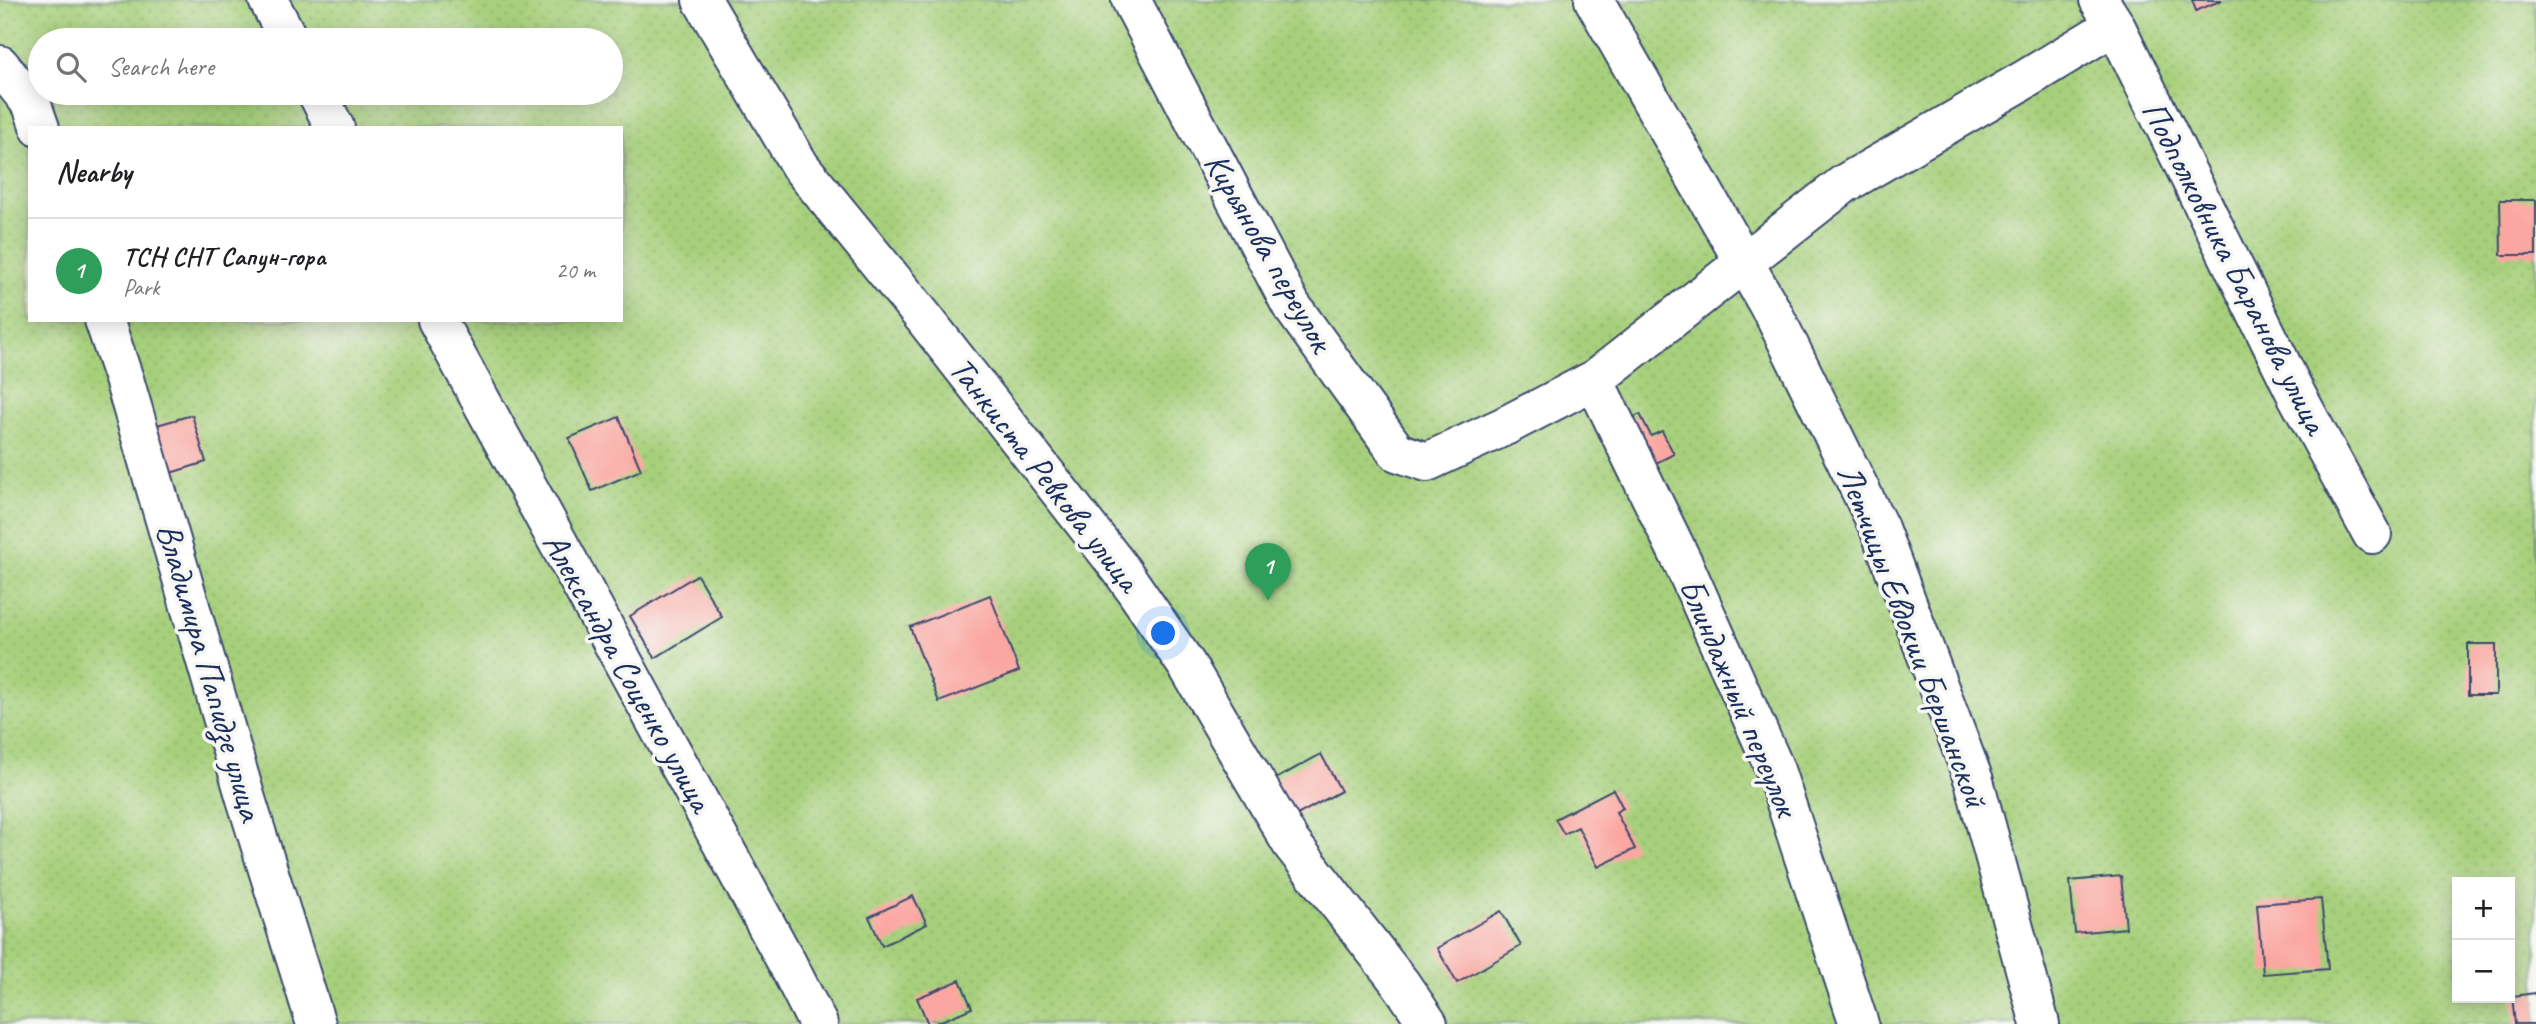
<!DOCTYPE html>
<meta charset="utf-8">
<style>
:root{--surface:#fff;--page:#f2f2f2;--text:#202124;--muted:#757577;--line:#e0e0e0;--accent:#d1495b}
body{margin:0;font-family:Caveat,sans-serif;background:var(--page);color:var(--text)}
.controls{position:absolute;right:21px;bottom:21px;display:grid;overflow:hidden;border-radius:0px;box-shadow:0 4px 18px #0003}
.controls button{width:63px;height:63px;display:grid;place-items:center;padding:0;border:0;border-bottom:2px solid var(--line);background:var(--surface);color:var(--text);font:35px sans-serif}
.you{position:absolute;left:1164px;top:634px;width:24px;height:24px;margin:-18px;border:5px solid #fff;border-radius:50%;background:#1a73e8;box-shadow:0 0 0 10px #1a73e833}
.badge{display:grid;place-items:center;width:46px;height:46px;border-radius:50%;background:var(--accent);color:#fff;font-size:23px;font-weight:700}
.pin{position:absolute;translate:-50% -58px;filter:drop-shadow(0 2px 4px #0008)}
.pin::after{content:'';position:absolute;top:37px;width:24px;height:21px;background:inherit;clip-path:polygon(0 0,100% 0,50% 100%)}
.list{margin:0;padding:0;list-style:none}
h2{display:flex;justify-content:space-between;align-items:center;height:91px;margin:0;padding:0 28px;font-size:30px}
h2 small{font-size:23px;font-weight:400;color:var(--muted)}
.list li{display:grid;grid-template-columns:46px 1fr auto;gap:21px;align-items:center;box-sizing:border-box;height:105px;padding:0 28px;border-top:2px solid var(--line)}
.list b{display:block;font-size:26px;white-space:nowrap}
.list p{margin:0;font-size:23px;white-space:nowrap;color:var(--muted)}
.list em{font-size:23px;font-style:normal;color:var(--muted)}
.icon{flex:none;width:38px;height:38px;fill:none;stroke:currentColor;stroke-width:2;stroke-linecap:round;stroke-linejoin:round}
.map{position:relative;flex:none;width:2536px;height:1024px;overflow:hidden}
.search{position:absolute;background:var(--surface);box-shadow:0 4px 18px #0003;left:28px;top:28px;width:595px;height:77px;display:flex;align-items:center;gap:18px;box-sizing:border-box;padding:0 24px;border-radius:38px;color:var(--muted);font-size:26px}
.panel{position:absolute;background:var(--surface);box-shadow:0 4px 18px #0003;left:28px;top:126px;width:595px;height:196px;border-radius:0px}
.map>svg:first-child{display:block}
</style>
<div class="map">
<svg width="2536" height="1024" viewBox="0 0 2536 1024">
<defs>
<pattern id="park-dots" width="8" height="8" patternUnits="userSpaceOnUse" patternTransform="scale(1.75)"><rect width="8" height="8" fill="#a7d07c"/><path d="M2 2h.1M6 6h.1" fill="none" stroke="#8fb36e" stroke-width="1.8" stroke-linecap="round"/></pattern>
</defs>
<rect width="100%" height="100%" fill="#f6f6f2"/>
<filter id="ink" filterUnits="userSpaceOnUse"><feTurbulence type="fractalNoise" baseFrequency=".0143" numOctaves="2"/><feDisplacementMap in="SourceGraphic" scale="14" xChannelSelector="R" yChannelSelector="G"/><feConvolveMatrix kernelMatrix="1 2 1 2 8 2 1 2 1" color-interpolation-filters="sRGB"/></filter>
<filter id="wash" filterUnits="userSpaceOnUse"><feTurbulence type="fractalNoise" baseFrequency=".00686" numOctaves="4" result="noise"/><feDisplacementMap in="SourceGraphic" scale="28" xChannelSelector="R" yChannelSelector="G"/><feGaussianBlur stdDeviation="1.57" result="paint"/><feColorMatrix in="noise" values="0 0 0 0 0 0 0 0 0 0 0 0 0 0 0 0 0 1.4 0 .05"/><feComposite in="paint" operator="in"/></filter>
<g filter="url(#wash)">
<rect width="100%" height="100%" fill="#ece4c8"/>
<!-- park -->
<path fill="url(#park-dots)" stroke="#61806d" stroke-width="2" fill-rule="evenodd" d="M 0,0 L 2536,0 L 2536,1024 L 0,1024 ZM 40,40 L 611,40 L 611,93 L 40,93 ZM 30,128 L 621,128 L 621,320 L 30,320 ZM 2457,882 L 2510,882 L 2510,998 L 2457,998 Z"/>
<g id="blocks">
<!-- building -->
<path fill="#fba6a0" d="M 2192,0 L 2222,0 L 2196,11 Z
M 2500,200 L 2536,200 L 2536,255 L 2501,255 Z
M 1640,414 L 1651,436 L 1662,431 L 1674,454 L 1642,470 L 1620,424 Z
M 192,415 L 206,462 L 164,475 L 150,427 Z
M 619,417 L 641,470 L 592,491 L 569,438 Z
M 697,575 L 722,617 L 655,658 L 630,616 Z
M 990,595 L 1019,671 L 939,702 L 910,627 Z
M 2468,644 L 2496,644 L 2496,695 L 2468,695 Z
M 1321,754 L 1341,791 L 1290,819 L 1270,782 Z
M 1613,789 L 1623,808 L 1616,812 L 1635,849 L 1598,867 L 1578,827 L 1564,834 L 1555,819 Z
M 2121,876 L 2126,928 L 2075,933 L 2070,881 Z
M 913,896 L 927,924 L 882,946 L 869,917 Z
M 2321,899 L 2328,969 L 2263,974 L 2257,904 Z
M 1501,911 L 1521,946 L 1457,983 L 1437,948 Z
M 960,980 L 972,1008 L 934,1024 L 928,1024 L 917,998 Z
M 2536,993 L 2536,1024 L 2515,1024 L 2512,996 Z"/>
</g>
</g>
<g filter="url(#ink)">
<use href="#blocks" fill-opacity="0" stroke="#3a4a6e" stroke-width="2"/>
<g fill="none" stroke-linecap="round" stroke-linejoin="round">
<defs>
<path id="minor" d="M 268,0 L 289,40
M 702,0 L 800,166 L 924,318 L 1122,571 L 1188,667 L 1291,843 L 1401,984 L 1428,1024
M 1131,0 L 1291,305 L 1397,452 L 1427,462 L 1505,426 L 1594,380 L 1844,184 L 2026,79 L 2115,25
M 1594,0 L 1774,315 L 1879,528 L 1974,781 L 2040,1024
M 2099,0 L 2115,25 L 2296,394 L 2372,534
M 0,65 L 32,105 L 40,128
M 317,93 L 335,128
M 104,320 L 124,379 L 246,799 L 316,1024
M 437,320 L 787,963 L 818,1024
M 1594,380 L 1684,565 L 1774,767 L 1859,1024"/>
</defs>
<!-- minor casing -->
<use href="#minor" stroke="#3a4a6e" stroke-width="42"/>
<!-- minor -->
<use href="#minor" stroke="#fff" stroke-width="38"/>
</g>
</g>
<g text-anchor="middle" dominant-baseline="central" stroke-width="7" stroke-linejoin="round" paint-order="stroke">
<!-- street labels -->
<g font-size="35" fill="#1b2f5e" stroke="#f6f6f2">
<text transform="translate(1269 252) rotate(60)">Кирьянова переулок</text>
<text transform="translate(2235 267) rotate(63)">Подполковника Баранова улица</text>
<text transform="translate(1045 474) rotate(52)">Танкиста Ревкова улица</text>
<text transform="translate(1913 636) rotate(69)">Летчицы Евдокии Бершанской</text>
<text transform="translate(210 672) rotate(74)">Владимира Папидзе улица</text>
<text transform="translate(628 672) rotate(61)">Александра Соценко улица</text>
<text transform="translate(1739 697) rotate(67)">Блиндажный переулок</text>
</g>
</g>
</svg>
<div class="controls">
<button>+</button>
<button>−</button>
</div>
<div class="you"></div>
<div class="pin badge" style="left:1268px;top:601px;background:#2e9e5b">1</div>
<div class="search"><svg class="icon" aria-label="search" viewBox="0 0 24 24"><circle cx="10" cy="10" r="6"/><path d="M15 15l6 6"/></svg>Search here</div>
<section class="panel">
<h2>Nearby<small></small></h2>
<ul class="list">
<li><span class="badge" style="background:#2e9e5b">1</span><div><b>ТСН СНТ Сапун-гора</b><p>Park</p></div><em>20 m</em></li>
</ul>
</section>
</div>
